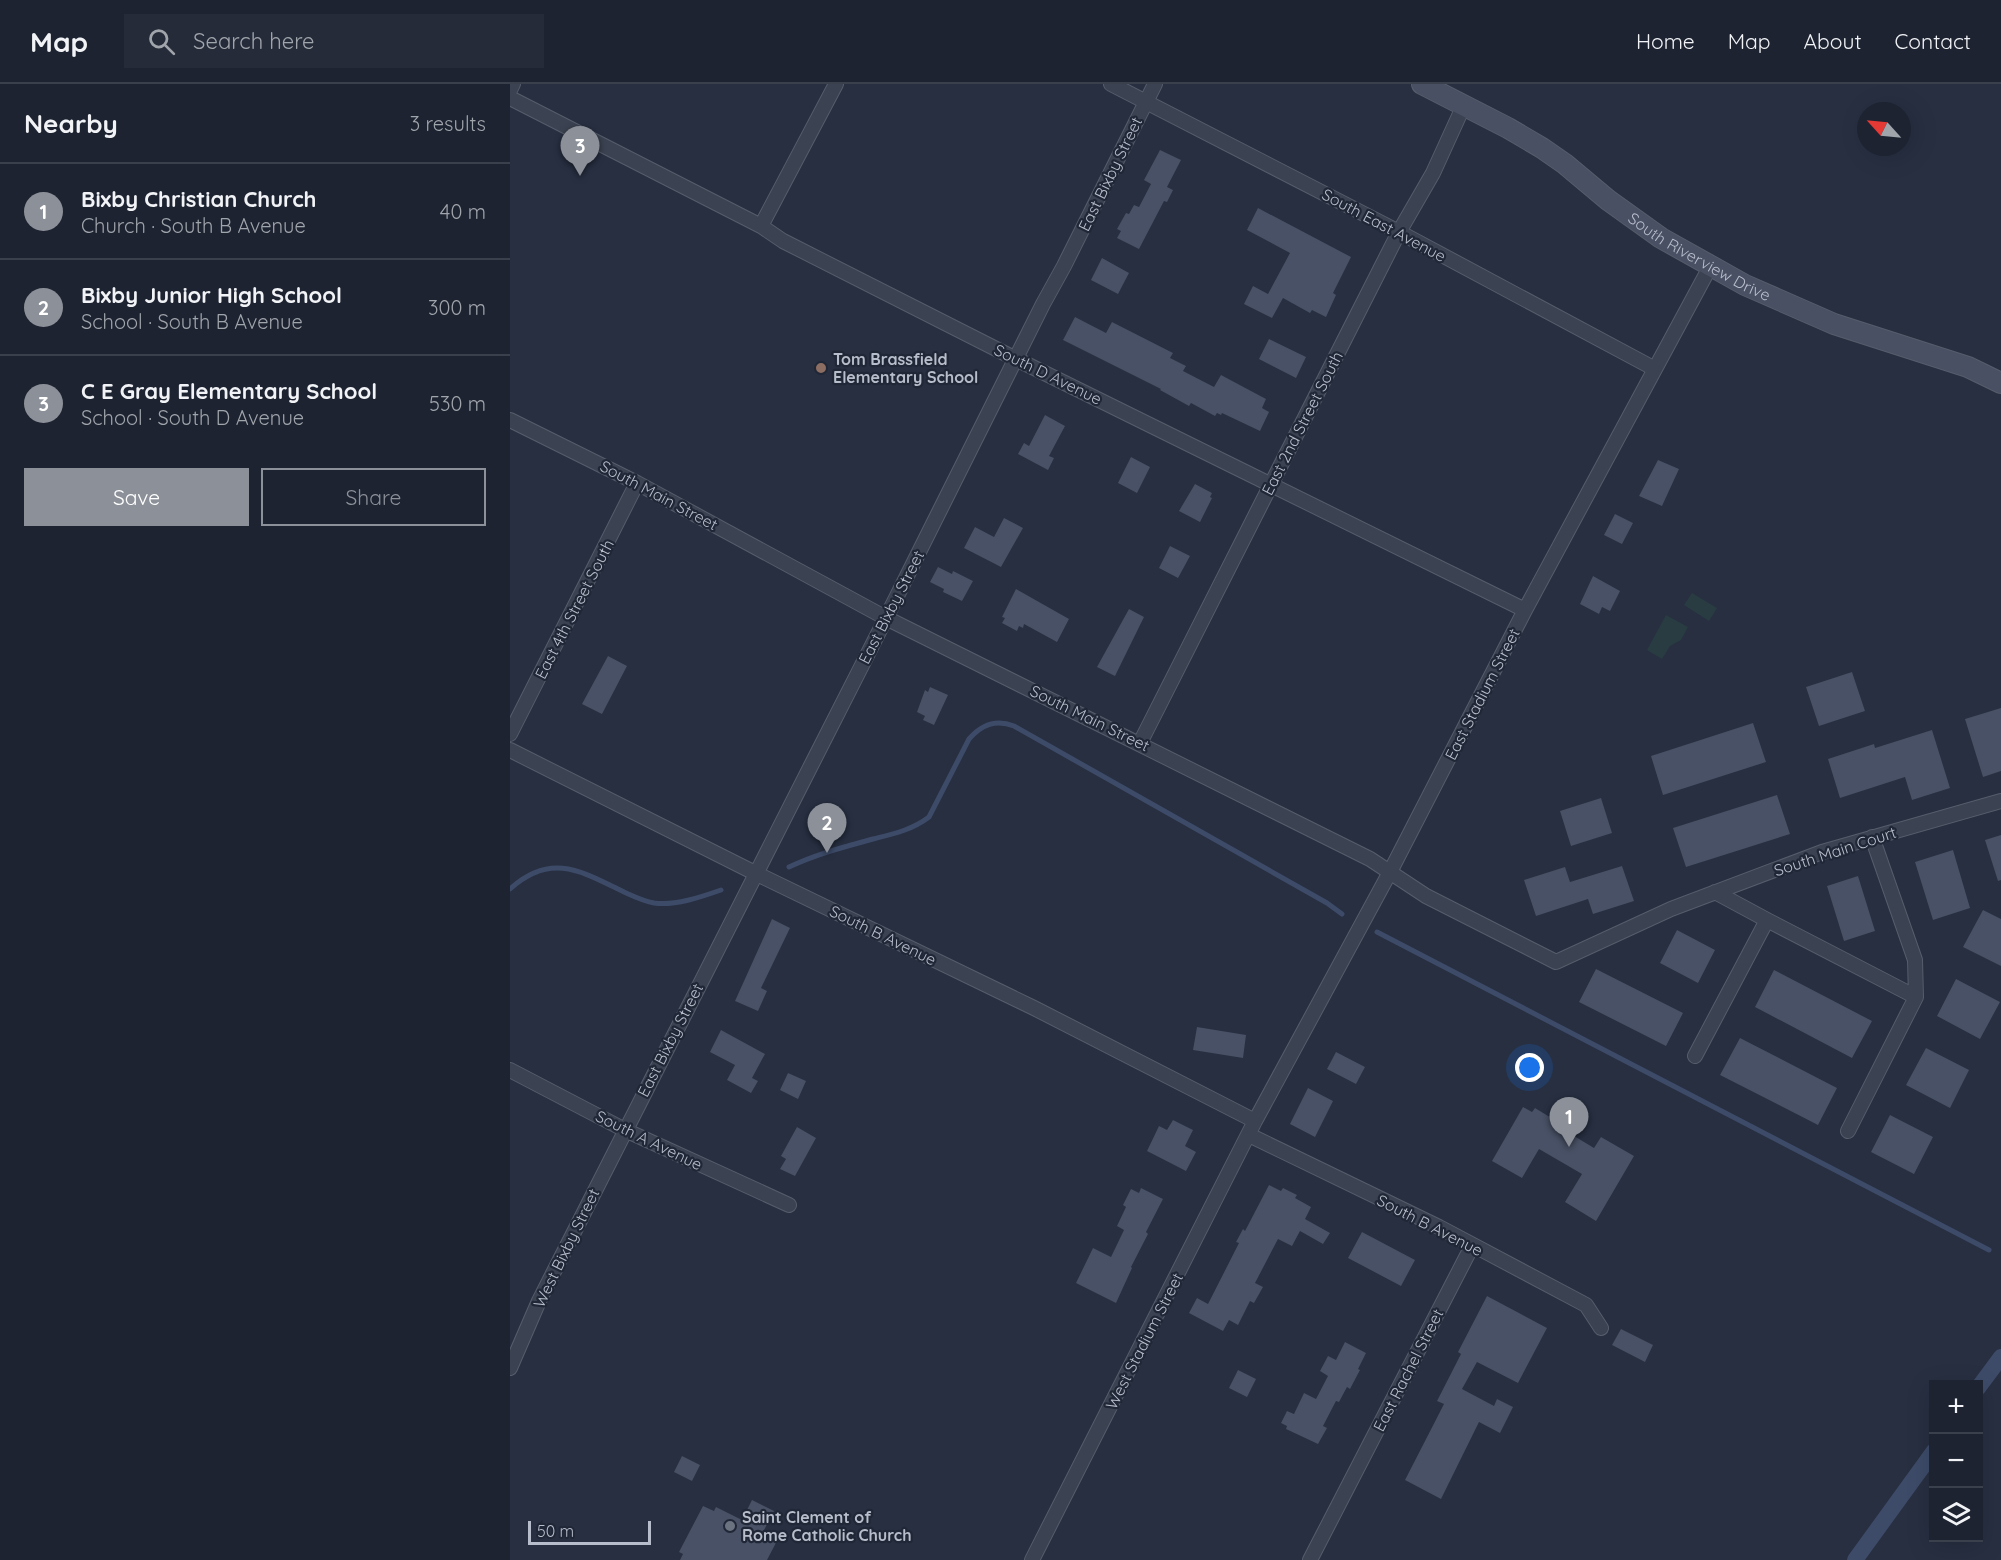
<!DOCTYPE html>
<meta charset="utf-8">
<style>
:root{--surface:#1d2331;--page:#252b39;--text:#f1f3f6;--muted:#a0a4ab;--line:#3b404d;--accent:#8c9099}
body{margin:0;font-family:Quicksand,sans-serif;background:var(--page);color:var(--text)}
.controls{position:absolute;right:18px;bottom:18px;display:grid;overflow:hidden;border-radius:0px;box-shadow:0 6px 24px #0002}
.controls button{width:54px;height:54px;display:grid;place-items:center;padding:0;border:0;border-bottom:2px solid var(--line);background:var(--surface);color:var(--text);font:30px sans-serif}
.compass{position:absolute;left:1347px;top:18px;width:54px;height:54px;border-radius:50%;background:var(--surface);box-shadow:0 6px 24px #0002;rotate:297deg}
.scale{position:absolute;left:18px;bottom:15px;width:123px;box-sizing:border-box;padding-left:6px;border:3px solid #b8bdcb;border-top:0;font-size:16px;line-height:21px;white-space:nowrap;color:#b8bdcb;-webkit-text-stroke:4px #202736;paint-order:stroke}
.you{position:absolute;left:1020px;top:984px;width:21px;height:21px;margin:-15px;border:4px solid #fff;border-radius:50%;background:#1a73e8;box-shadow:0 0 0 9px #1a73e833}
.badge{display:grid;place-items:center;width:39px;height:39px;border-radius:50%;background:var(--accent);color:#fff;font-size:20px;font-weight:700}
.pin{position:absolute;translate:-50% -50px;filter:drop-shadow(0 2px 3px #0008)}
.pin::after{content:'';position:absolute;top:32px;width:21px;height:18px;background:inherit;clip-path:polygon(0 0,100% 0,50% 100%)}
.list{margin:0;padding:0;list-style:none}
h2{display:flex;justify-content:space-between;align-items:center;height:78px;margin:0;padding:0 24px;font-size:26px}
h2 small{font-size:20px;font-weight:400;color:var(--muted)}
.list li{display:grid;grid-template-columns:39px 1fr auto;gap:18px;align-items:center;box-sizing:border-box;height:96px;padding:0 24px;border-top:2px solid var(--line)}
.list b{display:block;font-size:22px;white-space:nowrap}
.list p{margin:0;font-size:20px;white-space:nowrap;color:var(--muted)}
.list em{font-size:20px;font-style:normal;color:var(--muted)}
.actions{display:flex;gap:12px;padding:18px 24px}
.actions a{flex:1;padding:14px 0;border:2px solid var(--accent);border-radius:0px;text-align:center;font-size:21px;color:var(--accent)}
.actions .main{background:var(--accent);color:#fff}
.icon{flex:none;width:33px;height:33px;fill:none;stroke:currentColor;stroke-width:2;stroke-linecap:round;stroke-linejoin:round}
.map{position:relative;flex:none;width:1491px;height:1476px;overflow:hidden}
header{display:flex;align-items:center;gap:36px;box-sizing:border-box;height:84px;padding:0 30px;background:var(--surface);border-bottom:2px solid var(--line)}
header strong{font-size:28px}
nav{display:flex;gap:33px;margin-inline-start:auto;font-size:21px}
.search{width:420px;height:54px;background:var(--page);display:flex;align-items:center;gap:15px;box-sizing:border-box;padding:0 21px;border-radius:0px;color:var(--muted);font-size:22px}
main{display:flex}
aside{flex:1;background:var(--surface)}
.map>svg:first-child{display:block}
</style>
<header>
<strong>Map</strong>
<div class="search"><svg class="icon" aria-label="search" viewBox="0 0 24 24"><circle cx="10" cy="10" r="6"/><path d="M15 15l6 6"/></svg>Search here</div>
<nav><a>Home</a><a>Map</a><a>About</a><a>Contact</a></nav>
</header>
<main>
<aside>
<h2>Nearby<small>3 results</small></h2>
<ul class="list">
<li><span class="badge">1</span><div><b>Bixby Christian Church</b><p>Church · South B Avenue</p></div><em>40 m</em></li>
<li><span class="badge">2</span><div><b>Bixby Junior High School</b><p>School · South B Avenue</p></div><em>300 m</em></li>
<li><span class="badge">3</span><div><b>C E Gray Elementary School</b><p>School · South D Avenue</p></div><em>530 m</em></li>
</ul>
<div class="actions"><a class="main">Save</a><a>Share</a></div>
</aside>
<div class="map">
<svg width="1491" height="1476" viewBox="0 0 1491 1476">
<rect width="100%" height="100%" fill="#272f41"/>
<!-- park -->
<path fill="#293c42" d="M 1182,509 L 1207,524 L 1199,537 L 1174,521 Z
M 1156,531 L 1178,543 L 1171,556 L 1160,562 L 1152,575 L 1137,566 Z"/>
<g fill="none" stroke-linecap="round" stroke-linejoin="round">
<!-- stream -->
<path stroke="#3d4b69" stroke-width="5" d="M 279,783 C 306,770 334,763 363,755 C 383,750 402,746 419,733 L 459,655 C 472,640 486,635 504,642 L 817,819 L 832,830
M 0,805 C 41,768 71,787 114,808 C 123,812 133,817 144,819 C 165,822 191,813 211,806
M 867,848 L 1479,1166"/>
<!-- canal -->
<path stroke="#3d4b69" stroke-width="16" d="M 1468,1304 L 1491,1273
M 1345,1476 L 1424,1367"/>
</g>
<!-- building -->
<path fill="#485165" d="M 650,66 L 671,76 L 657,103 L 663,106 L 657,118 L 654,117 L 629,165 L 607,154 L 611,147 L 607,145 L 616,129 L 619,130 L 624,121 L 629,123 L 641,100 L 634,96 Z
M 748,124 L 841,173 L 823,209 L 826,211 L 816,233 L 802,226 L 800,229 L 773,214 L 762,234 L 734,220 L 743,202 L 758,210 L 780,169 L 737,146 Z
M 592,174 L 619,189 L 608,210 L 581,196 Z
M 565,233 L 596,249 L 602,238 L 663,269 L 660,274 L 676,282 L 673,287 L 704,303 L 711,291 L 756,315 L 752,324 L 759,328 L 750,347 L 712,329 L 711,331 L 707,329 L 705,332 L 681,319 L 679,322 L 650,306 L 651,305 L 553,256 Z
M 759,255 L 796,273 L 786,294 L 749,275 Z
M 535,331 L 555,342 L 539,372 L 544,374 L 538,386 L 508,370 L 514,359 L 519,362 Z
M 621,373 L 640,383 L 627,409 L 608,399 Z
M 1148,376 L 1169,385 L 1152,422 L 1129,412 Z
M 685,400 L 702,409 L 700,413 L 702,414 L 690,438 L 669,427 Z
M 1105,430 L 1123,439 L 1112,460 L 1094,451 Z
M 494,434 L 513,444 L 491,483 L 454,464 L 465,443 L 484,453 Z
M 660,462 L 680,472 L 668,494 L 649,484 Z
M 428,483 L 442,490 L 443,487 L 463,497 L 452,517 L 433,508 L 434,505 L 420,498 Z
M 1083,492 L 1110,507 L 1100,527 L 1092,523 L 1089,530 L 1070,520 Z
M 506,505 L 559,535 L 547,558 L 514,540 L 513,544 L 509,542 L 507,547 L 492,539 L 495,534 L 492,533 Z
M 619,525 L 634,533 L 605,592 L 587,583 Z
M 98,572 L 117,582 L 92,630 L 72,620 Z
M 1342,588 L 1355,627 L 1309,642 L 1296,603 Z
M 420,603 L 438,611 L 424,641 L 413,636 L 415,632 L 407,628 L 415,606 L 418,608 Z
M 1491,624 L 1491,687 L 1473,693 L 1455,635 Z
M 1243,639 L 1256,678 L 1153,711 L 1141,672 Z
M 1422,646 L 1440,704 L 1402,716 L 1395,693 L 1330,714 L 1318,675 L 1364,660 L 1365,664 Z
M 1267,711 L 1280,750 L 1176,783 L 1163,744 Z
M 1091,714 L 1102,749 L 1061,762 L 1050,727 Z
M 1491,751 L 1491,796 L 1488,797 L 1475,756 Z
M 1443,766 L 1460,824 L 1423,836 L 1405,778 Z
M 1112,782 L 1124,817 L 1083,830 L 1078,815 L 1026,832 L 1014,796 L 1055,783 L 1060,798 Z
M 1348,792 L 1365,847 L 1334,857 L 1317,802 Z
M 1473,826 L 1491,835 L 1491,882 L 1453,863 Z
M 262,835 L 280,844 L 251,904 L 257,907 L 248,927 L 225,917 Z
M 1167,846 L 1205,866 L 1188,899 L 1150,879 Z
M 1086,885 L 1173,929 L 1156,962 L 1069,918 Z
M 1264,886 L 1362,937 L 1342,974 L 1245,923 Z
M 1446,895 L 1490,918 L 1470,955 L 1427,932 Z
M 687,943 L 736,951 L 733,974 L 683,966 Z
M 211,946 L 255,970 L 242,994 L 248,997 L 241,1009 L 217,996 L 225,981 L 200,968 Z
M 1230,954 L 1327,1004 L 1308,1041 L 1210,991 Z
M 1416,964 L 1459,986 L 1440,1024 L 1396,1001 Z
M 826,968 L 855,983 L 846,1000 L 817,985 Z
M 278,989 L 296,997 L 288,1015 L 270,1006 Z
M 798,1004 L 823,1017 L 805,1053 L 780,1040 Z
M 1013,1023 L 1022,1028 L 1025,1024 L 1043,1035 L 1041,1038 L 1084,1064 L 1091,1053 L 1124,1072 L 1086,1137 L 1055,1118 L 1072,1090 L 1029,1065 L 1012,1094 L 982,1077 Z
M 1380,1031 L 1423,1053 L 1404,1090 L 1361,1068 Z
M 663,1036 L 683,1046 L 675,1062 L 686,1068 L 676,1087 L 637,1067 L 649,1042 L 657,1046 Z
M 287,1043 L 306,1054 L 285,1092 L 270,1085 L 276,1075 L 271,1072 Z
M 759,1101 L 771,1107 L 773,1104 L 787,1111 L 785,1114 L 801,1123 L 795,1135 L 820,1149 L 813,1160 L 790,1147 L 782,1162 L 768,1155 L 745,1199 L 753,1203 L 744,1219 L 740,1217 L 728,1241 L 719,1236 L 713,1247 L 679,1229 L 687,1214 L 698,1220 L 729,1159 L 726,1158 L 733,1145 L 735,1147 Z
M 631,1104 L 653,1115 L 636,1148 L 638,1150 L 621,1183 L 622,1184 L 606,1219 L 566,1199 L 583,1164 L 601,1173 L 614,1146 L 607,1142 L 616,1123 L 613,1121 L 621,1105 L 629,1109 Z
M 852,1148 L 905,1176 L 891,1202 L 838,1174 Z
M 977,1212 L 1037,1244 L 1008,1299 L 967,1278 L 952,1305 L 984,1322 L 987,1315 L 1003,1323 L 990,1349 L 969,1338 L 931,1415 L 895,1396 L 934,1320 L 927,1317 L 951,1270 L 948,1268 Z
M 1111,1245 L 1143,1261 L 1135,1278 L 1102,1261 Z
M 835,1258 L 856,1269 L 848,1285 L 850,1286 L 840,1305 L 837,1303 L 829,1318 L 826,1317 L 813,1342 L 817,1344 L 808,1360 L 776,1345 L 777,1342 L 771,1339 L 777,1327 L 784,1330 L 794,1309 L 806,1315 L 818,1292 L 810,1287 L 818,1272 L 826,1276 Z
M 728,1286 L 746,1295 L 737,1313 L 719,1304 Z
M 172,1372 L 190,1381 L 182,1397 L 164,1388 Z
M 242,1416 L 264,1427 L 253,1448 L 268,1455 L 257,1476 L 170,1476 L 173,1470 L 169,1468 L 193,1422 L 204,1427 L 206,1423 L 232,1436 Z"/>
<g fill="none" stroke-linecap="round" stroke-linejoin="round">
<defs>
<path id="street" d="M 601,0 L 889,148 L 1145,285
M 0,6 L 3,0
M 0,14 L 251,142 L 273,157 L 506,275 L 1015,526
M 251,142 L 326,0
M 0,336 L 127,399 L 376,534 L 860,775 L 916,812 L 1046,878 L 1161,825 L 1312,768 L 1491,717
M 0,650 L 127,399
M 630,659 L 889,148 L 923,89 L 954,21
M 0,666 L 245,789 L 524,924 L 745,1037
M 1362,753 L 1405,876 L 1406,913
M 1257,836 L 1406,913 L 1338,1047
M 1185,972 L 1257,836 L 1205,808
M 0,986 L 115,1046 L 279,1121
M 739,1051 L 929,1143 L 1076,1221 L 1091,1244
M 0,1284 L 29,1217 L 376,534 L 533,220 L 554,182 L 645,0
M 522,1476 L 745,1037 L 880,788 L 1015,526 L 1200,183
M 800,1476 L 962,1162"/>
<g id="secondary">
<path id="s1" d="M 912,0 L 998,44 L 1032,64 L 1055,80 L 1098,116 L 1151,154 L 1235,201 L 1324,240 L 1458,283 L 1491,299"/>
</g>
</defs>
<!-- street casing -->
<use href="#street" stroke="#565d6b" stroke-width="16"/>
<!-- secondary casing -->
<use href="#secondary" stroke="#565d6b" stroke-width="22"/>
<!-- street -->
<use href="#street" stroke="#3b4251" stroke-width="14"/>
<!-- secondary -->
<use href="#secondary" stroke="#495063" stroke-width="20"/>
</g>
<!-- markers -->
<circle fill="#8d6e63" stroke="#202736" stroke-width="2" cx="311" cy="284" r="6"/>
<circle fill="#6b7280" stroke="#202736" stroke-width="2" cx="220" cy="1442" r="6"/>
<g text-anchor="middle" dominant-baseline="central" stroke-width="4.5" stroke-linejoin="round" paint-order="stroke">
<!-- street labels -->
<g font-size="16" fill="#b8bdcb" stroke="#202736">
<text transform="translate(600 90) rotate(-64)">East Bixby Street</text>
<text transform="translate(874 141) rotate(28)">South East Avenue</text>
<text stroke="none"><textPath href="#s1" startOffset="328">South Riverview Drive</textPath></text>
<text transform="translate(538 290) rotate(26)">South D Avenue</text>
<text transform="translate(792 339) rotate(-63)">East 2nd Street South</text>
<text transform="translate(149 411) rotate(28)">South Main Street</text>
<text transform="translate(381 523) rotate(-63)">East Bixby Street</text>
<text transform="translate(64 525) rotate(-63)">East 4th Street South</text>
<text transform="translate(972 610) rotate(-63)">East Stadium Street</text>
<text transform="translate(580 634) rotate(26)">South Main Street</text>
<text transform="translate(1325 767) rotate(-18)">South Main Court</text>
<text transform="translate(373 851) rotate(26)">South B Avenue</text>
<text transform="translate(160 956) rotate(-63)">East Bixby Street</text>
<text transform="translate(139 1056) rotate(26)">South A Avenue</text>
<text transform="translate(920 1141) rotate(27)">South B Avenue</text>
<text transform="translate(56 1164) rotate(-64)">West Bixby Street</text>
<text transform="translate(634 1257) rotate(-63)">West Stadium Street</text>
<text transform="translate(898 1286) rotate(-63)">East Rachel Street</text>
</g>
<!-- poi labels -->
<g font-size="16" font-weight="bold" fill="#b8bdcb" stroke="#202736" text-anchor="start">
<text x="323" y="275">Tom Brassfield<tspan x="323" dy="18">Elementary School</tspan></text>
<text x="232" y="1433">Saint Clement of<tspan x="232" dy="18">Rome Catholic Church</tspan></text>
</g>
</g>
</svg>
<div class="controls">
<button>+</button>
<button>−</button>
<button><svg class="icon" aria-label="layers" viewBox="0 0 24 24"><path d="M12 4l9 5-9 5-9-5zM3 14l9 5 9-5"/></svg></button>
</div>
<svg class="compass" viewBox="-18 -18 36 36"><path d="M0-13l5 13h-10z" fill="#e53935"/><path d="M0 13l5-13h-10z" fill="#a0a4ab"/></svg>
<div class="scale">50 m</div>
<div class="you"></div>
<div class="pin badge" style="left:1059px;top:1063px">1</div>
<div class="pin badge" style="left:317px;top:769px">2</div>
<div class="pin badge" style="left:70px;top:92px">3</div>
</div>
</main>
